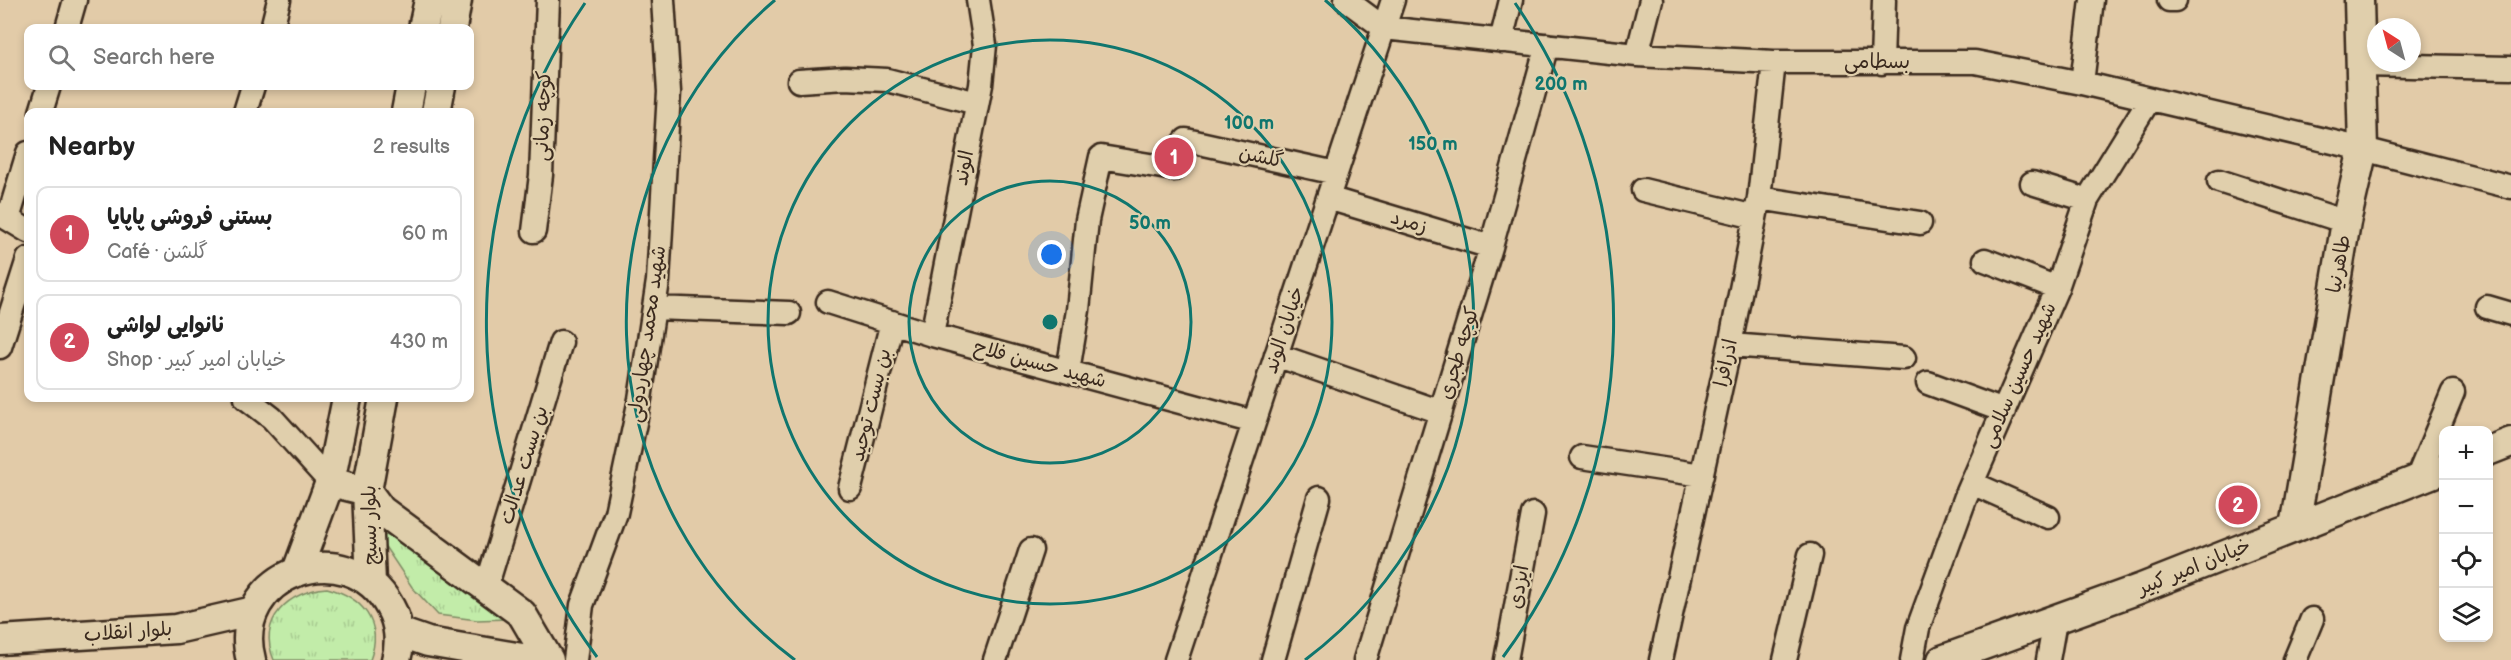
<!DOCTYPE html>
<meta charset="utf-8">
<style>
:root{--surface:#fff;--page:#f6f6f6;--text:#222;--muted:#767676;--line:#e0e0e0;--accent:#d1495b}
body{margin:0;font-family:"Balsamiq Sans","Playpen Sans Arabic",sans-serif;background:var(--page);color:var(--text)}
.controls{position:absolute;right:18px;bottom:18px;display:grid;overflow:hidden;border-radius:12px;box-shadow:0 3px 9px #0003}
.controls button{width:54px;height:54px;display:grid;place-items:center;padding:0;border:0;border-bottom:2px solid var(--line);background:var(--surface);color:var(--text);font:30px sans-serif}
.compass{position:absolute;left:2367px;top:18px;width:54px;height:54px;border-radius:50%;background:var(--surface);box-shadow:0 3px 9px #0003;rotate:324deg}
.you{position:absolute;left:1052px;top:255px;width:21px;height:21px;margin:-15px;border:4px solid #fff;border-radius:50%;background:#1a73e8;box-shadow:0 0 0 9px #1a73e833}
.badge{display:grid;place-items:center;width:39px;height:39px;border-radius:50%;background:var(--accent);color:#fff;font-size:20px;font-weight:700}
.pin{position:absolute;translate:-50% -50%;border:3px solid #fff;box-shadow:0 2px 6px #0006}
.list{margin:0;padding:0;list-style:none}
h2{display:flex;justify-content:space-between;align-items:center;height:78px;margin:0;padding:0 24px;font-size:26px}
h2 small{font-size:20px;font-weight:400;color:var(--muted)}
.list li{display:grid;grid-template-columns:39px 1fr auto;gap:18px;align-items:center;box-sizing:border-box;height:96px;margin:0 12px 12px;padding:0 12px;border:2px solid var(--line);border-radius:12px}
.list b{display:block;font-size:22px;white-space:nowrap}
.list p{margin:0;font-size:20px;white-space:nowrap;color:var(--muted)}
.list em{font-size:20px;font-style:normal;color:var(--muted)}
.icon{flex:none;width:33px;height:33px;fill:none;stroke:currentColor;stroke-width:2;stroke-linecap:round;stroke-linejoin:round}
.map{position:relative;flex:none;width:2511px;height:660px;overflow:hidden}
.search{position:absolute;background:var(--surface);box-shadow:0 3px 9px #0003;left:24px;top:24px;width:450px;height:66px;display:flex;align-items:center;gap:15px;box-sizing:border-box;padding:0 21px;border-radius:12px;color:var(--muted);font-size:22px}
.panel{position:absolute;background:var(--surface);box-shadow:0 3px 9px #0003;left:24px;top:108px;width:450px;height:294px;border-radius:12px}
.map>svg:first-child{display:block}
</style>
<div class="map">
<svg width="2511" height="660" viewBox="0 0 2511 660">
<defs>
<pattern id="grass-tufts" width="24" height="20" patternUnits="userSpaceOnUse" patternTransform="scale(1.5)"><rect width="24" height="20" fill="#c2eca9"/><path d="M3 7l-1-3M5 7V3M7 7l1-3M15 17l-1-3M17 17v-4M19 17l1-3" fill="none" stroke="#a8cb91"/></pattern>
</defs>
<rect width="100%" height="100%" fill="#e2cba8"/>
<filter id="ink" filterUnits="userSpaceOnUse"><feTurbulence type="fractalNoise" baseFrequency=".0167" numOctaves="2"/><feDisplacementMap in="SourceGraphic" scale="12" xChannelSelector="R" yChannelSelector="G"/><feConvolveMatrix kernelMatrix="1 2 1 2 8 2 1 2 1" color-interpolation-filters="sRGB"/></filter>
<g filter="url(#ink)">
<!-- grass -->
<path fill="url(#grass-tufts)" stroke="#7e8b64" stroke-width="1.5" d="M 395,534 L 507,619 L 477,620 L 438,615 L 412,587 L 378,536 Z
M 327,588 C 362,597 384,622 370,660 L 274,660 C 257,619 289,591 327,588 Z"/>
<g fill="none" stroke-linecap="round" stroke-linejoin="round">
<defs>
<path id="minor" d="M 1346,0 L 1384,28 L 1637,55 L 1774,62 L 1975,62 L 2082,83 L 2363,149 L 2511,187
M 2169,0 L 2175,0
M 67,28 L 75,0
M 272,28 L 279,0
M 1501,41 L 1511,0
M 1637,55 L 1651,0
M 1882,63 L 1884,0
M 2360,65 L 2511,68
M 799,81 L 845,78 L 887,80 L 977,103
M 2082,83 L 2092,0
M 41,112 L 49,86
M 245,112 L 253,86
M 2219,181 L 2346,222
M 2032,183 L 2087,200
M 1643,190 L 1755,217
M 1328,198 L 1491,247
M 1759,198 L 1920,223
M 0,214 L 28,231
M 8,219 L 28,153
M 534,231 L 541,175 L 548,0
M 1985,260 L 2057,288
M 828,302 L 932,335 L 1254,422
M 2487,307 L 2511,314
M 654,308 L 789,313
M 932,335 L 981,85 L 985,45 L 978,0
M 1730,345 L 1904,358
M 0,347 L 28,259
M 1276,355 L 1441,412
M 1068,371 L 1078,310 L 1087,220 L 1101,157 L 1174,169 L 1174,157 L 1186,140 L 1336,173
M 1928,383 L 2004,411
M 246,398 L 272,418 L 330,482
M 1582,457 L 1702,475
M 2417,479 L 2453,392
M 1972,483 L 2048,517
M 850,488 L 892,322
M 486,588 L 561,342
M 575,660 L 582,605 L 616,513 L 640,399 L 658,281 L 669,92 L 663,0
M 995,660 L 1031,550
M 1176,660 L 1393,0
M 1273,660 L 1319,498
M 1365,660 L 1491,247 L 1547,45
M 1506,660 L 1533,514
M 1661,660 L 1730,345 L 1759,198 L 1774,62
M 1785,660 L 1810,555
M 1912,660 L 1918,628 L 1965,499 L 2057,288 L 2087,200 L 2149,100
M 2048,660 L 2055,621
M 2295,660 L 2312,619"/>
<path id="major" d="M 423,28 L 429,0
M 452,28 L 457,0
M 406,112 L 411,86
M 436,112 L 441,86
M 2488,451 L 2511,442
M 330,482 L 367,491 L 381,510 L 522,614 L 549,660
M 2295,527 L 2346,222 L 2363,149 L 2359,0
M 297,571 L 330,482 L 347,398
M 371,582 L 367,491 L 384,398
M 399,632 L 428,642 L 534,660
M 0,640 L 176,629 L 254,611
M 251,660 C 228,575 347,529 390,607 C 399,623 401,643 396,660
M 1942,660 L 2139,589 L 2444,469"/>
</defs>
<!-- minor casing -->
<use href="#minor" stroke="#3b2a1e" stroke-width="27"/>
<!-- major casing -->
<use href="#major" stroke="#3b2a1e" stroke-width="33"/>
<!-- minor -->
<use href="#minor" stroke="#e0cfac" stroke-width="22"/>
<!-- major -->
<use href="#major" stroke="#e0cfac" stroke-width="28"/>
</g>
</g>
<!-- distance rings -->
<g fill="none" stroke="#0f766e" stroke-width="3">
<circle cx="1050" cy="322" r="141"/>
<circle cx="1050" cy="322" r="282"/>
<path d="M795 660A423 423 0 0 1 775 0M1325 0A423 423 0 0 1 1305 660"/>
<path d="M597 657A564 564 0 0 1 585 3M1515 3A564 564 0 0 1 1503 657"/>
</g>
<g text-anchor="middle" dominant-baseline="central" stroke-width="4.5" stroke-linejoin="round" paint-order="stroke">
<!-- street labels -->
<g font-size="20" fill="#3b2a1e" stroke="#e0cfac">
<text x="1877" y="62">بسطامی</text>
<text transform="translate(543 116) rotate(-88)">کوچه زمانی</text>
<text transform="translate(1261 157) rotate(12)">گلشن</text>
<text transform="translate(964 168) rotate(-79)">الوند</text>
<text transform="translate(1409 222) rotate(17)">زمرد</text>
<text transform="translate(2339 264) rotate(-80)">طاهرنیا</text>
<text transform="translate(1284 330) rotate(-72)">خیابان الوند</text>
<text transform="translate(647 334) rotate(-82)">شهید محمد چهاردولی</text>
<text transform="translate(1459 353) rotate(-73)">کوچه طجری</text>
<text transform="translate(1726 363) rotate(-78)">اذرافرا</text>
<text transform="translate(1040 364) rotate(15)">شهید حسین فلاح</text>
<text transform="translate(2019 375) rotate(-66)">شهید حسین سلامی</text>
<text transform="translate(871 405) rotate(-76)">بن بست توحید</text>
<text transform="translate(524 465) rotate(-73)">بن بست عدالت</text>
<text transform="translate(370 525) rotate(-91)">بلوار بسیج</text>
<text transform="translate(2194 567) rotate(-22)">خیابان امیر کبیر</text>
<text transform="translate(1519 587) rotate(-80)">ایزدی</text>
<text transform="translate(128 632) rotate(-4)">بلوار انقلاب</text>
</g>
</g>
<circle cx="1050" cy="322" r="9" fill="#0f766e" stroke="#e0cfac" stroke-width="3"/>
<g font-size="18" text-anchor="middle" font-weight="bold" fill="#0f766e" stroke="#e0cfac" stroke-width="4.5" stroke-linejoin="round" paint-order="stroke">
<text x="1561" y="90">200 m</text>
<text x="1249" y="129">100 m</text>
<text x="1433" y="150">150 m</text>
<text x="1150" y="229">50 m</text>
</g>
</svg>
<div class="controls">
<button>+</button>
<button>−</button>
<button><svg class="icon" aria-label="locate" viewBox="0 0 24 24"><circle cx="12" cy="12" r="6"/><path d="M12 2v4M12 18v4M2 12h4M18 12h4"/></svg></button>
<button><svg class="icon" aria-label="layers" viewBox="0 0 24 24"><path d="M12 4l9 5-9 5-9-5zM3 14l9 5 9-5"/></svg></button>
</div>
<svg class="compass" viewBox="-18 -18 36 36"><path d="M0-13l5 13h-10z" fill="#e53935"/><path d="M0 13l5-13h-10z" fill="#767676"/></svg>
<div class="you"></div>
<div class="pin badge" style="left:1174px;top:157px">1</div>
<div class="pin badge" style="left:2238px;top:505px">2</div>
<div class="search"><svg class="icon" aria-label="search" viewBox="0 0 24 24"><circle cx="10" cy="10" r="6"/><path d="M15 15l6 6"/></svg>Search here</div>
<section class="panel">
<h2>Nearby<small>2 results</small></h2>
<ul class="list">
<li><span class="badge">1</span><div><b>بستنی فروشی پاپایا</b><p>Café · گلشن</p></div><em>60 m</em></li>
<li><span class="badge">2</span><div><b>نانوایی لواشی</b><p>Shop · خیابان امیر کبیر</p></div><em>430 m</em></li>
</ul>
</section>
</div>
